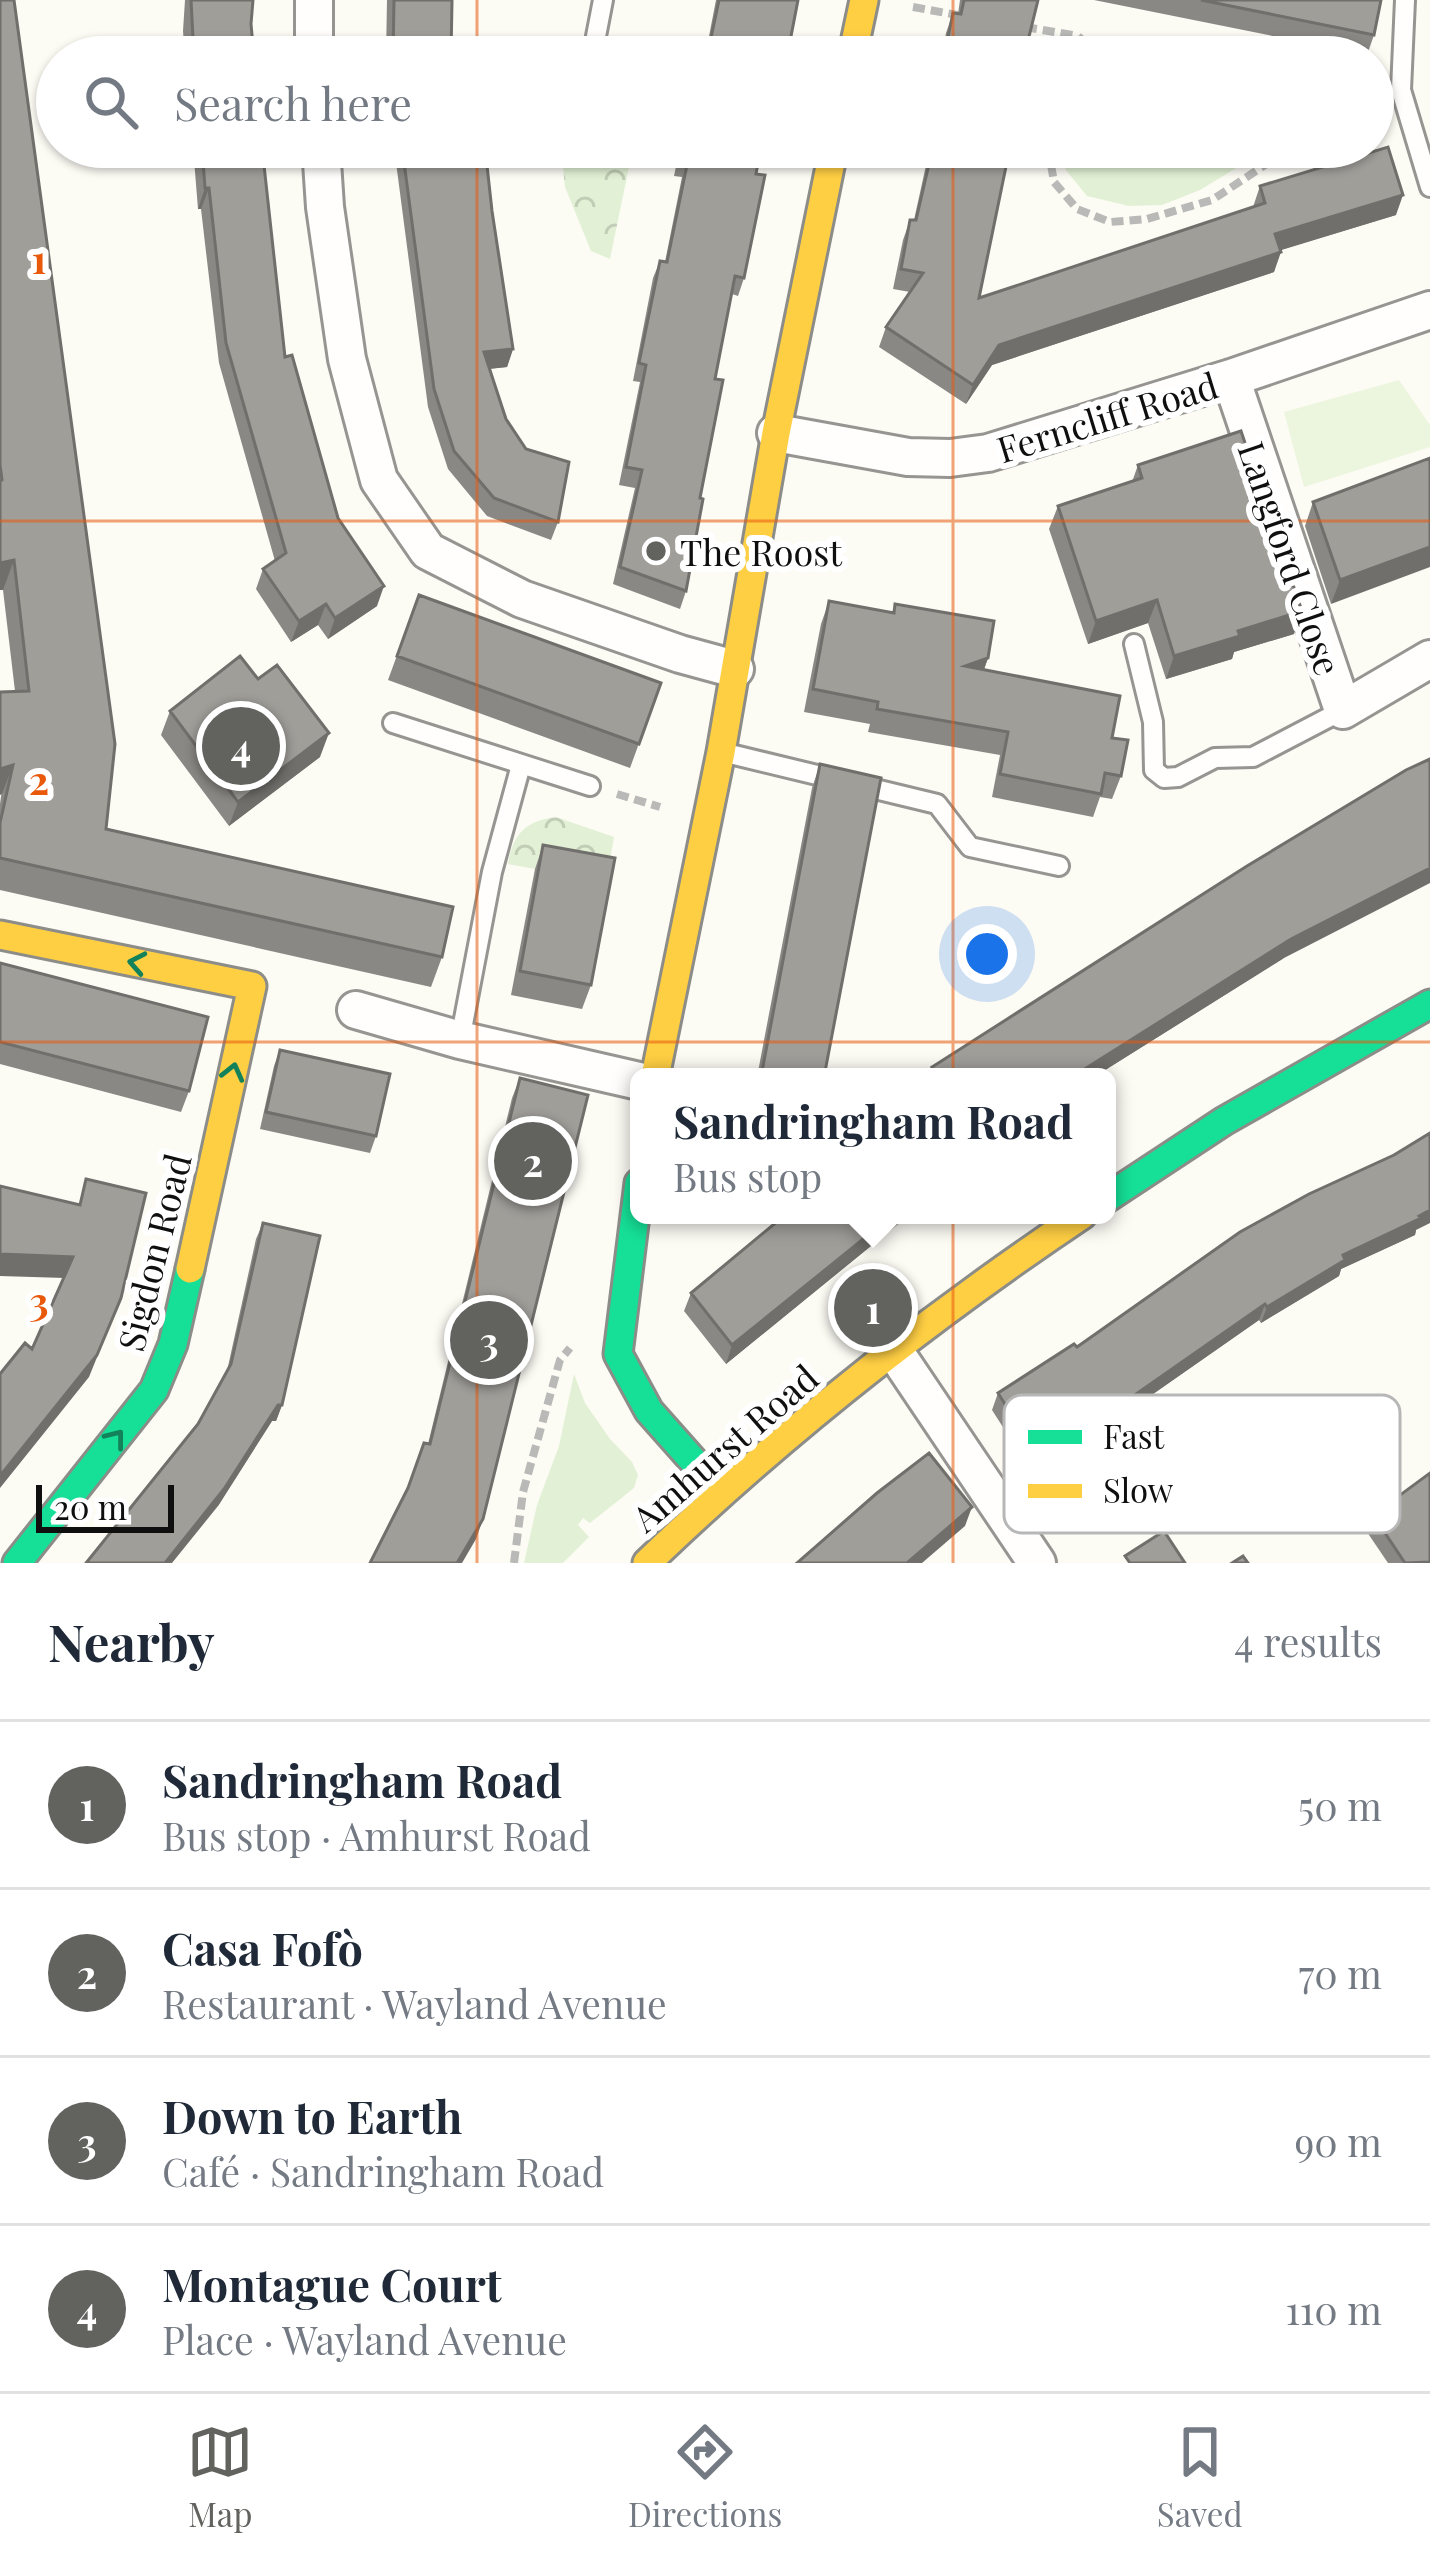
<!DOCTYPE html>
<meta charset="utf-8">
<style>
:root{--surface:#fff;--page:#f6f6f7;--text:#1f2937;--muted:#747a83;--line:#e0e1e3;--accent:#62625f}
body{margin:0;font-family:"Playfair Display",serif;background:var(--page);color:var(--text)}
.scale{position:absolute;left:36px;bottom:30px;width:138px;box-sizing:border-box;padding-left:12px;border:6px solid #0f0f0f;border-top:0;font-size:33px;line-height:42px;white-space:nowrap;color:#0f0f0f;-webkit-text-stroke:9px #fff;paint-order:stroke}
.you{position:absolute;left:987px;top:954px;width:42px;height:42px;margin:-30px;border:9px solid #fff;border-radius:50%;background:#1a73e8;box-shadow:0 0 0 18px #1a73e833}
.badge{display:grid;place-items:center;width:78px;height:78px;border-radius:50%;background:var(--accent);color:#fff;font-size:39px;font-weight:700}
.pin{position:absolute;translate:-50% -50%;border:6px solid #fff;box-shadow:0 3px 12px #0006}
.popup{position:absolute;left:630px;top:1068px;width:486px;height:156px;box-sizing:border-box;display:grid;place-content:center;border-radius:18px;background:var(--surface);filter:drop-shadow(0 3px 9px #0005);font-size:39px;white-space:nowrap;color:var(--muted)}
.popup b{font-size:45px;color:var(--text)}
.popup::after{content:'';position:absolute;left:50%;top:100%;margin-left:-24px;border:24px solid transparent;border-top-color:var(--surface)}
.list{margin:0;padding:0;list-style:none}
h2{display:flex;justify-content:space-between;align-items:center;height:156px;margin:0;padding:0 48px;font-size:51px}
h2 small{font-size:39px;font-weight:400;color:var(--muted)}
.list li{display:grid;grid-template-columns:78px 1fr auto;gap:36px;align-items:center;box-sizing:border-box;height:168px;padding:0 48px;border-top:3px solid var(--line)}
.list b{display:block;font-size:45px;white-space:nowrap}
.list p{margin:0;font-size:39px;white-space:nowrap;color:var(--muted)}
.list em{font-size:39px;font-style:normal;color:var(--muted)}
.icon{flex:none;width:66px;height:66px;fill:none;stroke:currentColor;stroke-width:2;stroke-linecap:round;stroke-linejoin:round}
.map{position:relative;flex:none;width:1430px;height:1563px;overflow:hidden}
.search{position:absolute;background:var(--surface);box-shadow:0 3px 9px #0004;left:36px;right:36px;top:36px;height:132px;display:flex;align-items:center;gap:30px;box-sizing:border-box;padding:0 42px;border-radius:66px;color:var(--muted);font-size:45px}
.sheet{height:828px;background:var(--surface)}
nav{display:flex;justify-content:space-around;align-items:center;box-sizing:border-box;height:168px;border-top:3px solid var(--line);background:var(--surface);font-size:33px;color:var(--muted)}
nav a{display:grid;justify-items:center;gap:6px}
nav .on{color:var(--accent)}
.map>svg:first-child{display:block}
</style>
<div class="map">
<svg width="1430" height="1563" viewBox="0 0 1430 1563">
<defs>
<pattern id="park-crowns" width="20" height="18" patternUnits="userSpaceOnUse" patternTransform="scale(3)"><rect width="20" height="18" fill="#e2f1d5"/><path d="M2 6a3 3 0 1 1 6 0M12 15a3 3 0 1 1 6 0" fill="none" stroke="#c1cdb6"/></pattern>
</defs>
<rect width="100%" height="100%" fill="#fcfbf4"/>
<!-- grass -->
<path fill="#e2f1d5" d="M 1066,147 L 1271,147 L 1200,190 L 1162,205 L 1129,206 L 1087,196 L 1065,169 Z
M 574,1374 L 585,1403 L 610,1439 L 632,1462 L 638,1475 L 634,1488 L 590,1523 L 583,1518 L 578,1525 L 589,1537 L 563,1563 L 524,1563 L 537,1505 L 559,1446 Z"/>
<!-- park -->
<path fill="url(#park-crowns)" d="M 561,147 L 611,147 L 632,152 L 610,259 L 591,251 L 565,187 Z
M 556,817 L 614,837 L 606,882 L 508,864 C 513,834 525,821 556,817 Z"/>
<!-- pitch -->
<path fill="#ecf6de" d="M 1399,380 L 1430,425 L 1430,447 L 1304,487 L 1284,412 Z"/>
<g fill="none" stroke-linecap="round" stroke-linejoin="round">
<defs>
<path id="lane" d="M 1405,0 L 1401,90 L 1430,187
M 592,57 L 603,0
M 1134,644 L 1153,722 L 1154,770 L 1164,778 L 1178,777 L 1215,758 L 1253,757 L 1343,710
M 393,723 L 590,786
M 726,753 L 937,804 L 970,847 L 1059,866
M 460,1040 L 492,872 L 521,765"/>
<path id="street" d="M 314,0 L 314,57
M 321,147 L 325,207 L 347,359 L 379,480 L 428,551 L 522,599 L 680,654 L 735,669
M 1231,378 L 1343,710 L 1430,659
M 776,433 L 908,457 L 950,458 L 988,453 L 1231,378 L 1430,310
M 356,1010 L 460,1040 L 639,1081
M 893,1349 L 1037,1563"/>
<path id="fast" d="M 639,1183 L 618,1354 L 649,1411 L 720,1491
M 1107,1198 L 1224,1121 L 1430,1004
M 17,1563 L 154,1390 L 173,1344 L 190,1269"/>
<path id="slow" d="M 852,57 L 864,0
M 0,935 L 252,986 L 190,1269
M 655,1077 L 721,752 L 776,433 L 834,147
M 647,1563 C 782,1433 927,1319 1082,1215"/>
</defs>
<!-- lane casing -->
<use href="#lane" stroke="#969592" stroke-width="24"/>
<!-- street casing -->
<use href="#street" stroke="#969592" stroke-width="42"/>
<!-- fast casing -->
<use href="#fast" stroke="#8c8c89" stroke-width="33"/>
<!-- slow casing -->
<use href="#slow" stroke="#8c8c89" stroke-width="33"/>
<!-- path -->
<path stroke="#b9b9b8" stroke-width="8" stroke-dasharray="12 6" stroke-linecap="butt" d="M 913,7 L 963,16
M 1025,27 L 1078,36 L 1100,57
M 1048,147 L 1054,182 L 1077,209 L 1110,222 L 1147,219 L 1212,200 L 1268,163 L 1322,147
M 617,794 L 660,807
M 514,1563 L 523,1492 L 560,1360 L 570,1348"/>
<!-- lane -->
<use href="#lane" stroke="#fffefd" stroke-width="18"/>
<!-- street -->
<use href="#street" stroke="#fffefd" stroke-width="36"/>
<!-- fast -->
<use href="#fast" stroke="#16e098" stroke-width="27"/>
<!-- slow -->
<use href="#slow" stroke="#ffcf43" stroke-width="27"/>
</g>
<!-- wall -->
<path fill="#8a8884" d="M 0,0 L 106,829 L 442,957 L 431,987 L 0,890 L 0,804 L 15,691 L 3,590 L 0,590 Z
M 185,0 L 253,0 L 251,24 L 254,57 L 185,57 L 183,31 Z
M 387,0 L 452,0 L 451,57 L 386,57 Z
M 716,0 L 798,0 L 787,57 L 700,57 L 705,57 Z
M 960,0 L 1038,0 L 1024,57 L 941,57 L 946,33 L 953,13 L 958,14 Z
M 1094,0 L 1381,0 L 1374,35 L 1367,55 Z
M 193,147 L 262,147 L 285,357 L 338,518 L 377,606 L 328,639 L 318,625 L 291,642 L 256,589 L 263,569 L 275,561 L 219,363 L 201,209 L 198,209 Z
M 394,147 L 485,147 L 492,211 L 513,349 L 507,367 L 489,369 L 506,419 L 558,522 L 551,540 L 487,516 L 448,469 L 428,407 Z
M 680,147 L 761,147 L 756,174 L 744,278 L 738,296 L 732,294 L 715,379 L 686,591 L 680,609 L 613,584 L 635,488 L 619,485 L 640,382 L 633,381 L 653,278 L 660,261 L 665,262 L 682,177 L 674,176 Z
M 930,147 L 1010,147 L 979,298 L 1253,207 L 1260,186 L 1396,215 L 1280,250 L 1274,272 L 992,365 L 966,404 L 879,347 L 886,327 L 910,292 L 893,289 L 903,240 L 910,220 L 914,220 Z
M 1430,458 L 1331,604 L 1305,526 L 1313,502 Z
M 1138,465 L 1294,634 L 1234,652 L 1232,659 L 1166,679 L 1148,623 L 1088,644 L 1049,529 L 1058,506 L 1132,482 Z
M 419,595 L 661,683 L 630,768 L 388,680 Z
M 829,601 L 892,613 L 895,604 L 988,658 L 984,669 L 1112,738 L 1121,776 L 1112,799 L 1100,797 L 1093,817 L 992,797 L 1000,755 L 868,732 L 870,724 L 804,712 L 821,624 Z
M 170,711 L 320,757 L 229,826 L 161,735 Z
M 820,764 L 824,1077 L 757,1077 L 812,788 Z
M 543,845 L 591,985 L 582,1009 L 511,995 L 535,869 Z
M 1284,958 L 1094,1077 L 928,1077 L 932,1067 Z
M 0,963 L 189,1091 L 181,1112 L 0,1064 Z
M 280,1050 L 376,1136 L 370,1153 L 260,1129 L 274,1066 Z
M 520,1078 L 476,1539 L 374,1557 L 428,1444 L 512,1098 Z
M 785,1215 L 909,1215 L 726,1364 L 684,1311 L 691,1293 Z
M 263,1223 L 282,1405 L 276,1421 L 272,1421 L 218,1506 L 227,1371 L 256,1239 Z
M 1416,1230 L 1415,1235 L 1341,1269 L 1339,1276 L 1261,1323 L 1259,1320 L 1080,1445 L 1078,1442 L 1031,1471 L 992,1410 L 998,1393 L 1077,1347 Z
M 1373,1515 L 1430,1563 L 1388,1563 L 1367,1532 Z"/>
<!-- shaded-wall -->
<path fill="#706f6b" d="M 205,188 L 209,188 L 201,209 L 198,209 Z
M 1403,195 L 1396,215 L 1268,254 L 1275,234 Z
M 1281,252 L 1274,272 L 992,365 L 966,404 L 973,385 L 999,345 Z
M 513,349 L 507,367 L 477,370 L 484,352 Z
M 1430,547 L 1430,567 L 1331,604 L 1340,580 Z
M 14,560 L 3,590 L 0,590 L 0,563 Z
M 384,586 L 377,606 L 328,639 L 335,618 Z
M 1157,600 L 1148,623 L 1088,644 L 1096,621 Z
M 326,604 L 318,625 L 291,642 L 299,621 Z
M 1302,611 L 1294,634 L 1234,652 L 1232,659 L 1166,679 L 1174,656 L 1238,631 Z
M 988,658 L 980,681 L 965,666 Z
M 329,733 L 320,757 L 229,826 L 238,802 Z
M 13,765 L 2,794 L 0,795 L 0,769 Z
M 1430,868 L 1430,883 L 1284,958 L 1094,1077 L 1072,1077 L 1291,939 Z
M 1430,1210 L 1430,1223 L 1416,1230 L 1415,1235 L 1341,1269 L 1339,1276 L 1261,1323 L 1267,1307 L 1343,1255 Z
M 893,1215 L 909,1215 L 726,1364 L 732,1345 Z
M 0,1254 L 73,1257 L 65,1278 L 0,1276 Z
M 121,1298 L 89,1377 L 0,1488 L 0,1476 Z
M 1265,1304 L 1259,1320 L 1080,1445 L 1086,1429 Z
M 278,1405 L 282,1405 L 276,1421 L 272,1421 L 218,1506 L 172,1563 L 165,1563 Z
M 1084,1425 L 1078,1442 L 1031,1471 L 1037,1455 Z
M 972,1507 L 965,1526 L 922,1563 L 907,1563 Z
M 483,1519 L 476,1539 L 462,1563 L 457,1563 Z"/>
<!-- building -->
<path fill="#a09e99" stroke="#706f6b" stroke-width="3" d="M 0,0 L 14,0 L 115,744 L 106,829 L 453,907 L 442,957 L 0,858 L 0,823 L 13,765 L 0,769 L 0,692 L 29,691 L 14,560 L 0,563 L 0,481 L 2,480 L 0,465 Z
M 191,0 L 253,0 L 251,24 L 254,57 L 194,57 Z
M 394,0 L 452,0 L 451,57 L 393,57 Z
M 719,0 L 798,0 L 787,57 L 707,57 Z
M 964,0 L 1038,0 L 1024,57 L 944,57 L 953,13 L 961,14 Z
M 1201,0 L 1381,0 L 1374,35 Z
M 202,147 L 262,147 L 285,357 L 292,355 L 338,518 L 384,586 L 335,618 L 326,604 L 299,621 L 263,569 L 286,553 L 226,343 L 209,188 L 205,188 Z
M 402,147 L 485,147 L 492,211 L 513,349 L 484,352 L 506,419 L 526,449 L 569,462 L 558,522 L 494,498 L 454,451 L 434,389 Z
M 682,147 L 761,147 L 756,174 L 765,175 L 744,278 L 735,276 L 715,379 L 723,380 L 700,498 L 703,499 L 686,591 L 620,567 L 642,470 L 626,467 L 646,365 L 639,363 L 660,261 L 667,262 L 688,160 L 680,158 Z
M 933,147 L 1010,147 L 979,298 L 1265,203 L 1260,186 L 1388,147 L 1403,195 L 1275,234 L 1281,252 L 999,345 L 973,385 L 886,327 L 923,273 L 901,269 L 910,220 L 916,220 Z
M 1241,431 L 1302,611 L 1238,631 L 1240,636 L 1174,656 L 1157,600 L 1096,621 L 1058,506 L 1142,478 L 1138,465 Z
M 1430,458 L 1430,547 L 1340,580 L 1313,502 Z
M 419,595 L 661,683 L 639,744 L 397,656 Z
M 829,601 L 894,613 L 895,604 L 994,621 L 988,658 L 965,666 L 1120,696 L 1112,738 L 1128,740 L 1121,776 L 1105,773 L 1101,794 L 1000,774 L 1008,732 L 877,709 L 878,702 L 813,689 Z
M 240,656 L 258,679 L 277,665 L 329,733 L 238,802 L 170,711 Z
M 1430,759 L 1430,868 L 1291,939 L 1072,1077 L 940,1077 L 932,1067 L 1247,866 L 1406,770 Z
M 820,764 L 881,778 L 824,1077 L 761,1077 Z
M 543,845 L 615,858 L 591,985 L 520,971 Z
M 0,963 L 208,1017 L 189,1091 L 0,1042 Z
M 280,1050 L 390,1074 L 376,1136 L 266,1112 Z
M 520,1078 L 588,1095 L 483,1519 L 457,1563 L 370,1563 L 408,1488 L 424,1443 L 430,1444 Z
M 1430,1133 L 1430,1210 L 1419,1216 L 1421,1218 L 1343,1255 L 1345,1260 L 1267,1307 L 1265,1304 L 1086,1429 L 1084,1425 L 1037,1455 L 998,1393 L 1074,1344 L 1077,1347 L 1240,1232 L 1309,1194 L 1394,1155 Z
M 86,1179 L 146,1193 L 121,1298 L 97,1355 L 0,1476 L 0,1374 L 25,1343 L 32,1349 L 73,1257 L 0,1254 L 0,1186 L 80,1205 Z
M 785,1215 L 893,1215 L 732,1345 L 691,1293 Z
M 263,1223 L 320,1236 L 282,1405 L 278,1405 L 224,1489 L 165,1563 L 86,1563 L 198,1424 L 231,1364 Z
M 929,1453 L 972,1507 L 907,1563 L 797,1563 L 877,1493 Z
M 1430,1473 L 1430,1562 L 1405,1563 L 1373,1515 Z
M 1164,1531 L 1185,1563 L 1130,1563 L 1125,1556 Z
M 1243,1556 L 1248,1563 L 1232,1563 Z"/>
<!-- one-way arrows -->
<defs><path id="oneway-chevron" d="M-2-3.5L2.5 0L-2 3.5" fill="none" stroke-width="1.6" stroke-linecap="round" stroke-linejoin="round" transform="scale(3)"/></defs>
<g stroke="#13825a">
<use href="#oneway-chevron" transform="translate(137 963) rotate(-169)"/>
<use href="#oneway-chevron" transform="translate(233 1072) rotate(-76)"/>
<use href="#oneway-chevron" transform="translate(116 1438) rotate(-52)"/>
</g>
<!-- grid -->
<path fill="none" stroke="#e8590c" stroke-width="3" stroke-opacity="0.55" d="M 477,0 L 477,57M 953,0 L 953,57M 477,147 L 477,1563M 953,147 L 953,1563M 0,521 L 1430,521M 0,1042 L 1430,1042"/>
<!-- markers -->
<circle fill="#62625f" stroke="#fff" stroke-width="4.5" cx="656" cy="551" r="12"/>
<g text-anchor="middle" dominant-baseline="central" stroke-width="12" stroke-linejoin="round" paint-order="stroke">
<!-- street labels -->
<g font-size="36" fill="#0f0f0f" stroke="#fff">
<text transform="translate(1107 416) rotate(-17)">Ferncliff Road</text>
<text transform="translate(1291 558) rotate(71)">Langford Close</text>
<text transform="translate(153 1252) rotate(-76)">Sigdon Road</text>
<text transform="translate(724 1447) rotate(-41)">Amhurst Road</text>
</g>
<!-- poi labels -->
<g font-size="36" fill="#0f0f0f" stroke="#fff" text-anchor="start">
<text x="680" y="551">The Roost</text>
</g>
</g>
<!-- legend -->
<rect x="1004" y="1395" width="396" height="138" rx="18" fill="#fff" stroke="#b7b7b7" stroke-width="3"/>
<rect x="1028" y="1430" width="54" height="14" fill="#16e098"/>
<rect x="1028" y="1484" width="54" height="14" fill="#ffcf43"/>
<g font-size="33" fill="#0f0f0f">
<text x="1103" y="1449">Fast</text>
<text x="1103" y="1503">Slow</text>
</g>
<g font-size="39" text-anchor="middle" font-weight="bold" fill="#e8590c" stroke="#fff" stroke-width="12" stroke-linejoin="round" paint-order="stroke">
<text x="39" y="274">1</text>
<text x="39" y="795">2</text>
<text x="39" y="1316">3</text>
</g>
</svg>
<div class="scale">20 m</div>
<div class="you"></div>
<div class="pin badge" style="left:873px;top:1308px">1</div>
<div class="popup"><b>Sandringham Road</b>Bus stop</div>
<div class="pin badge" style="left:533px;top:1161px">2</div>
<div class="pin badge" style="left:489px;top:1340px">3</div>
<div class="pin badge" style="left:241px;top:746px">4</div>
<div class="search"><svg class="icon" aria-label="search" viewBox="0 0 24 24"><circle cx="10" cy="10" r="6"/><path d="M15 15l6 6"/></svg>Search here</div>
</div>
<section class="sheet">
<h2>Nearby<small>4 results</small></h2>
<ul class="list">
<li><span class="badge">1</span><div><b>Sandringham Road</b><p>Bus stop · Amhurst Road</p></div><em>50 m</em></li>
<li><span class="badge">2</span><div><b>Casa Fofò</b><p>Restaurant · Wayland Avenue</p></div><em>70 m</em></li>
<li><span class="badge">3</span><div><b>Down to Earth</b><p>Café · Sandringham Road</p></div><em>90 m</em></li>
<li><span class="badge">4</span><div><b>Montague Court</b><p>Place · Wayland Avenue</p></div><em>110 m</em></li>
</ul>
</section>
<nav>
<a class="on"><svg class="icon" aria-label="map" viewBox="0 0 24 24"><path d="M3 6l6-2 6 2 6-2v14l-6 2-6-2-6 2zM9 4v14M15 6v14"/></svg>Map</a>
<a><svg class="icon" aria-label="directions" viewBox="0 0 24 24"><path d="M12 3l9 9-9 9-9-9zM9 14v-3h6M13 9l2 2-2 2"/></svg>Directions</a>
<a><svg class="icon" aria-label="saved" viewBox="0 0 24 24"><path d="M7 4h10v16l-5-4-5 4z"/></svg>Saved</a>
</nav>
